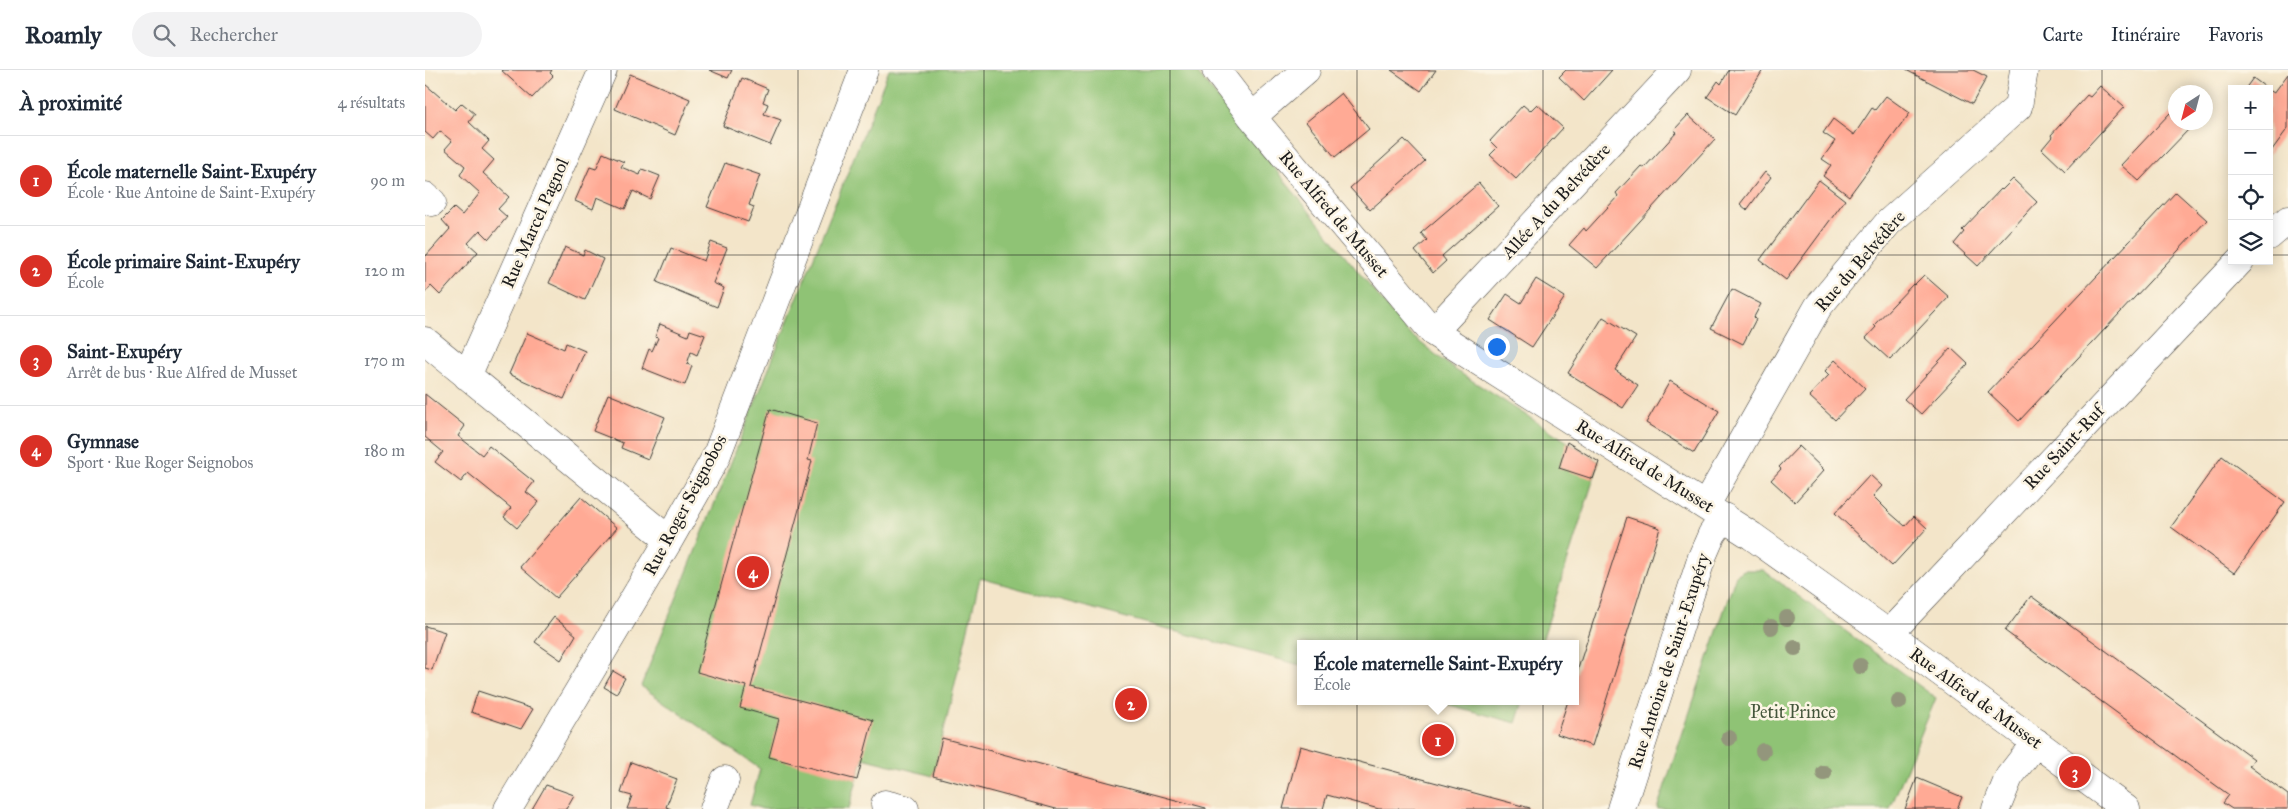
<!DOCTYPE html>
<html lang="fr">
<meta charset="utf-8">
<style>
:root{--surface:#fff;--page:#f2f2f3;--text:#1f2937;--muted:#747a83;--line:#e0e1e3;--accent:#d93025}
body{margin:0;font-family:"IM FELL Great Primer",serif;background:var(--page);color:var(--text)}
.controls{position:absolute;right:15px;top:15px;display:grid;overflow:hidden;border-radius:0px;box-shadow:0 2px 12px #0003}
.controls button{width:45px;height:45px;display:grid;place-items:center;padding:0;border:0;border-bottom:1px solid var(--line);background:var(--surface);color:var(--text);font:25px sans-serif}
.compass{position:absolute;left:1743px;top:15px;width:45px;height:45px;border-radius:50%;background:var(--surface);box-shadow:0 2px 12px #0003;rotate:216deg}
.you{position:absolute;left:1071px;top:276px;width:18px;height:18px;margin:-12px;border:4px solid #fff;border-radius:50%;background:#1a73e8;box-shadow:0 0 0 8px #1a73e833}
.badge{display:grid;place-items:center;width:32px;height:32px;border-radius:50%;background:var(--accent);color:#fff;font-size:16px;font-weight:700}
.pin{position:absolute;translate:-50% -50%;border:2px solid #fff;box-shadow:0 1px 5px #0006}
.popup{position:absolute;left:872px;top:570px;width:282px;height:65px;box-sizing:border-box;display:grid;place-content:center;border-radius:0px;background:var(--surface);filter:drop-shadow(0 1px 4px #0005);font-size:16px;white-space:nowrap;color:var(--muted)}
.popup b{font-size:19px;color:var(--text)}
.popup::after{content:'';position:absolute;left:50%;top:100%;margin-left:-10px;border:10px solid transparent;border-top-color:var(--surface)}
.list{margin:0;padding:0;list-style:none}
h2{display:flex;justify-content:space-between;align-items:center;height:65px;margin:0;padding:0 20px;font-size:21px}
h2 small{font-size:16px;font-weight:400;color:var(--muted)}
.list li{display:grid;grid-template-columns:32px 1fr auto;gap:15px;align-items:center;box-sizing:border-box;height:90px;padding:0 20px;border-top:1px solid var(--line)}
.list b{display:block;font-size:19px;white-space:nowrap}
.list p{margin:0;font-size:16px;white-space:nowrap;color:var(--muted)}
.list em{font-size:16px;font-style:normal;color:var(--muted)}
.icon{flex:none;width:28px;height:28px;fill:none;stroke:currentColor;stroke-width:2;stroke-linecap:round;stroke-linejoin:round}
.map{position:relative;flex:none;width:1863px;height:739px;overflow:hidden}
header{display:flex;align-items:center;gap:30px;box-sizing:border-box;height:70px;padding:0 25px;background:var(--surface);border-bottom:1px solid var(--line)}
header strong{font-size:24px}
nav{display:flex;gap:28px;margin-inline-start:auto;font-size:18px}
.search{width:350px;height:45px;background:var(--page);display:flex;align-items:center;gap:12px;box-sizing:border-box;padding:0 18px;border-radius:28px;color:var(--muted);font-size:19px}
main{display:flex}
aside{flex:1;background:var(--surface)}
.map>svg:first-child{display:block}
</style>
<header>
<strong>Roamly</strong>
<div class="search"><svg class="icon" aria-label="search" viewBox="0 0 24 24"><circle cx="10" cy="10" r="6"/><path d="M15 15l6 6"/></svg>Rechercher</div>
<nav><a>Carte</a><a>Itinéraire</a><a>Favoris</a></nav>
</header>
<main>
<aside>
<h2>À proximité<small>4 résultats</small></h2>
<ul class="list">
<li><span class="badge">1</span><div><b>École maternelle Saint-Exupéry</b><p>École · Rue Antoine de Saint-Exupéry</p></div><em>90 m</em></li>
<li><span class="badge">2</span><div><b>École primaire Saint-Exupéry</b><p>École</p></div><em>120 m</em></li>
<li><span class="badge">3</span><div><b>Saint-Exupéry</b><p>Arrêt de bus · Rue Alfred de Musset</p></div><em>170 m</em></li>
<li><span class="badge">4</span><div><b>Gymnase</b><p>Sport · Rue Roger Seignobos</p></div><em>180 m</em></li>
</ul>
</aside>
<div class="map">
<svg width="1863" height="739" viewBox="0 0 1863 739">
<rect width="100%" height="100%" fill="#fcf5e5"/>
<filter id="ink" filterUnits="userSpaceOnUse"><feTurbulence type="fractalNoise" baseFrequency=".02" numOctaves="2"/><feDisplacementMap in="SourceGraphic" scale="10" xChannelSelector="R" yChannelSelector="G"/><feConvolveMatrix kernelMatrix="1 2 1 2 8 2 1 2 1" color-interpolation-filters="sRGB"/></filter>
<filter id="wash" filterUnits="userSpaceOnUse"><feTurbulence type="fractalNoise" baseFrequency=".0096" numOctaves="4" result="noise"/><feDisplacementMap in="SourceGraphic" scale="20" xChannelSelector="R" yChannelSelector="G"/><feGaussianBlur stdDeviation="1.12" result="paint"/><feColorMatrix in="noise" values="0 0 0 0 0 0 0 0 0 0 0 0 0 0 0 0 0 1.4 0 .05"/><feComposite in="paint" operator="in"/></filter>
<g filter="url(#wash)">
<rect width="100%" height="100%" fill="#f3e5c9"/>
<!-- green -->
<path fill="#8fc374" stroke="#567048" d="M 464,0 L 770,0 L 982,262 L 1029,299 L 1174,392 L 1116,574 L 876,574 L 875,595 L 555,508 L 508,706 L 438,688 L 424,739 L 338,739 L 325,735 L 335,699 L 216,616 Z
M 1319,500 L 1338,500 L 1511,628 L 1465,739 L 1232,739 L 1311,505 Z
M 1010,631 L 1098,631 L 1091,653 Z"/>
<g id="blocks">
<!-- building -->
<path fill="#ffaa95" d="M 76,0 L 127,0 L 125,3 L 128,6 L 107,28 Z
M 284,0 L 307,0 L 303,8 Z
M 966,0 L 1011,0 L 996,21 Z
M 1141,0 L 1187,0 L 1159,31 L 1134,7 Z
M 1304,0 L 1338,0 L 1310,45 L 1282,27 L 1293,11 L 1296,14 Z
M 1481,0 L 1548,0 L 1562,7 L 1547,34 Z
M 205,4 L 265,29 L 250,65 L 190,39 Z
M 1863,4 L 1863,58 L 1844,84 L 1844,20 L 1849,23 Z
M 317,8 L 343,19 L 338,32 L 343,34 L 339,44 L 356,50 L 345,75 L 298,56 Z
M 1828,8 L 1843,19 L 1820,19 Z
M 0,14 L 30,40 L 37,33 L 50,44 L 44,52 L 64,71 L 57,79 L 69,90 L 58,103 L 84,127 L 73,139 L 82,147 L 64,169 L 55,160 L 43,173 L 53,182 L 15,225 L 6,216 L 0,223 L 0,187 L 25,159 L 17,150 L 29,138 L 37,145 L 55,123 L 35,105 L 40,96 L 20,79 L 27,71 L 15,61 L 8,69 L 0,62 Z
M 1675,16 L 1699,37 L 1640,101 L 1617,79 L 1627,67 L 1626,65 L 1662,25 L 1665,27 Z
M 916,23 L 944,59 L 910,87 L 881,52 Z
M 1461,26 L 1485,43 L 1424,126 L 1398,106 L 1406,95 L 1397,89 L 1410,71 L 1398,63 L 1408,49 L 1429,65 L 1447,38 L 1450,40 Z
M 1112,34 L 1138,58 L 1091,109 L 1065,85 L 1072,78 L 1065,71 L 1098,35 L 1105,41 Z
M 1745,43 L 1750,47 L 1750,52 L 1758,52 L 1765,58 L 1714,111 L 1696,95 Z
M 1263,45 L 1290,69 L 1172,198 L 1144,175 L 1159,158 L 1161,161 L 1193,126 L 1191,123 L 1204,109 L 1216,96 L 1219,98 L 1252,62 L 1249,60 Z
M 979,69 L 1000,91 L 945,140 L 925,118 Z
M 178,83 L 199,92 L 196,97 L 215,105 L 217,99 L 235,106 L 225,129 L 208,121 L 200,139 L 172,127 L 168,139 L 150,131 L 165,97 L 171,99 Z
M 300,93 L 335,105 L 324,135 L 329,137 L 323,152 L 282,137 Z
M 1340,102 L 1346,107 L 1322,140 L 1315,134 Z
M 1588,109 L 1612,132 L 1553,196 L 1529,174 L 1539,162 L 1537,160 L 1576,119 L 1577,120 Z
M 1394,110 L 1420,130 L 1361,210 L 1335,190 Z
M 1054,113 L 1073,136 L 1017,186 L 1021,191 L 1008,203 L 990,181 L 1002,170 L 996,163 Z
M 1751,122 L 1782,150 L 1594,351 L 1563,322 Z
M 286,172 L 302,178 L 288,213 L 299,218 L 292,237 L 232,212 L 246,178 L 279,191 Z
M 140,177 L 158,185 L 160,180 L 178,189 L 160,230 L 124,213 Z
M 1499,205 L 1524,227 L 1465,290 L 1441,268 L 1451,257 L 1449,255 L 1488,214 L 1489,215 Z
M 1111,209 L 1140,227 L 1107,277 L 1065,250 L 1082,224 L 1096,233 Z
M 1307,219 L 1336,234 L 1329,247 L 1331,249 L 1318,274 L 1286,258 Z
M 1178,247 L 1211,267 L 1190,300 L 1213,315 L 1198,338 L 1143,303 Z
M 235,254 L 263,266 L 265,260 L 280,265 L 272,285 L 266,282 L 262,294 L 267,296 L 260,315 L 217,298 L 224,279 L 227,281 L 233,268 L 230,267 Z
M 102,263 L 139,279 L 141,273 L 160,281 L 139,329 L 84,304 Z
M 1526,278 L 1543,294 L 1496,344 L 1479,329 Z
M 1410,290 L 1440,318 L 1410,350 L 1384,326 L 1404,305 L 1400,301 Z
M 1245,311 L 1294,341 L 1269,383 L 1221,353 Z
M 0,324 L 40,356 L 33,366 L 57,385 L 64,376 L 109,412 L 101,422 L 114,432 L 92,458 L 79,447 L 86,438 L 43,403 L 36,412 L 10,392 L 18,382 L 0,367 Z
M 183,324 L 240,347 L 223,389 L 196,378 L 198,373 L 168,361 Z
M 345,339 L 392,353 L 383,390 L 387,391 L 326,617 L 448,650 L 432,710 L 344,687 L 354,649 L 315,638 L 321,616 L 272,602 Z
M 1142,372 L 1174,392 L 1168,409 L 1134,398 Z
M 1374,376 L 1399,400 L 1370,432 L 1346,410 L 1356,399 L 1354,397 Z
M 1797,386 L 1860,432 L 1809,503 L 1746,457 Z
M 1445,405 L 1457,416 L 1448,426 L 1464,442 L 1480,456 L 1489,446 L 1502,458 L 1467,496 L 1410,443 Z
M 156,427 L 192,458 L 131,528 L 95,497 Z
M 1202,447 L 1235,458 L 1167,676 L 1132,664 L 1143,631 L 1150,631 L 1150,608 Z
M 1606,526 L 1829,689 L 1824,696 L 1863,725 L 1863,739 L 1807,739 L 1798,733 L 1804,725 L 1580,561 Z
M 129,547 L 151,565 L 136,590 L 110,572 Z
M 0,556 L 20,562 L 7,600 L 0,598 Z
M 188,601 L 200,608 L 191,624 L 179,617 Z
M 53,621 L 108,639 L 96,659 L 46,642 Z
M 517,668 L 781,738 L 781,739 L 631,739 L 508,706 Z
M 875,676 L 1105,738 L 1105,739 L 954,739 L 902,725 L 898,739 L 858,739 Z
M 206,692 L 252,709 L 241,737 L 246,739 L 202,739 L 207,726 L 196,723 Z
M 1492,708 L 1537,727 L 1532,739 L 1480,739 Z
M 121,715 L 149,725 L 141,739 L 107,739 Z"/>
</g>
</g>
<g filter="url(#ink)">
<use href="#blocks" fill-opacity="0" stroke="#3c3a36" stroke-width="1"/>
<g fill="none" stroke-linecap="round" stroke-linejoin="round">
<defs>
<path id="minor" d="M 791,0 L 827,47 L 1008,262 L 1327,466 L 1464,564 L 1701,739
M 827,47 L 881,0
M 0,126 L 7,132
M 1844,166 L 1863,150
M 1008,262 L 1252,0
M 0,271 L 244,470
M 42,306 L 178,0
M 1281,435 L 1393,237 L 1463,153 L 1593,37 L 1599,0
M 1464,564 L 1815,191
M 460,734 L 480,739
M 83,739 L 244,470 L 291,387 L 439,0
M 289,739 L 300,710
M 1196,739 L 1277,487 L 1287,464 L 1299,447
M 1571,739 L 1584,707 L 1611,672"/>
</defs>
<!-- minor casing -->
<use href="#minor" stroke="#3c3a36" stroke-width="29"/>
<!-- minor -->
<use href="#minor" stroke="#fff" stroke-width="28"/>
</g>
<!-- trees -->
<g fill="#93967b">
<circle cx="1362" cy="548" r="8"/>
<circle cx="1346" cy="557" r="8"/>
<circle cx="1370" cy="578" r="8"/>
<circle cx="1435" cy="596" r="8"/>
<circle cx="1474" cy="632" r="8"/>
<circle cx="1304" cy="668" r="8"/>
<circle cx="1338" cy="681" r="8"/>
<circle cx="1399" cy="703" r="8"/>
</g>
</g>
<!-- grid -->
<path fill="none" stroke="#1c1c1c" stroke-width="1" stroke-opacity="0.55" d="M 186,0 L 186,739M 373,0 L 373,739M 559,0 L 559,739M 745,0 L 745,739M 932,0 L 932,739M 1118,0 L 1118,739M 1304,0 L 1304,739M 1490,0 L 1490,739M 1677,0 L 1677,739M 0,185 L 1807,185M 1844,185 L 1863,185M 0,370 L 1863,370M 0,554 L 1863,554"/>
<g text-anchor="middle" dominant-baseline="central" stroke-width="5" stroke-linejoin="round" paint-order="stroke">
<!-- street labels -->
<g font-size="18" fill="#1c1c1c" stroke="#fcf5e5">
<text transform="translate(1131 131) rotate(-47)">Allée A du Belvédère</text>
<text transform="translate(909 144) rotate(50)">Rue Alfred de Musset</text>
<text transform="translate(110 153) rotate(-66)">Rue Marcel Pagnol</text>
<text transform="translate(1435 191) rotate(-49)">Rue du Belvédère</text>
<text transform="translate(1639 377) rotate(-47)">Rue Saint-Ruf</text>
<text transform="translate(1220 396) rotate(32)">Rue Alfred de Musset</text>
<text transform="translate(260 435) rotate(-62)">Rue Roger Seignobos</text>
<text transform="translate(1244 591) rotate(-72)">Rue Antoine de Saint-Exupéry</text>
<text transform="translate(1551 628) rotate(36)">Rue Alfred de Musset</text>
</g>
<!-- park labels -->
<g font-size="18" fill="#44563b" stroke="#fcf5e5">
<text x="1368" y="642">Petit Prince</text>
</g>
</g>
</svg>
<div class="controls">
<button>+</button>
<button>−</button>
<button><svg class="icon" aria-label="locate" viewBox="0 0 24 24"><circle cx="12" cy="12" r="6"/><path d="M12 2v4M12 18v4M2 12h4M18 12h4"/></svg></button>
<button><svg class="icon" aria-label="layers" viewBox="0 0 24 24"><path d="M12 4l9 5-9 5-9-5zM3 14l9 5 9-5"/></svg></button>
</div>
<svg class="compass" viewBox="-18 -18 36 36"><path d="M0-13l5 13h-10z" fill="#e53935"/><path d="M0 13l5-13h-10z" fill="#747a83"/></svg>
<div class="you"></div>
<div class="pin badge" style="left:1013px;top:670px">1</div>
<div class="popup"><b>École maternelle Saint-Exupéry</b>École</div>
<div class="pin badge" style="left:706px;top:634px">2</div>
<div class="pin badge" style="left:1650px;top:702px">3</div>
<div class="pin badge" style="left:328px;top:502px">4</div>
</div>
</main>
